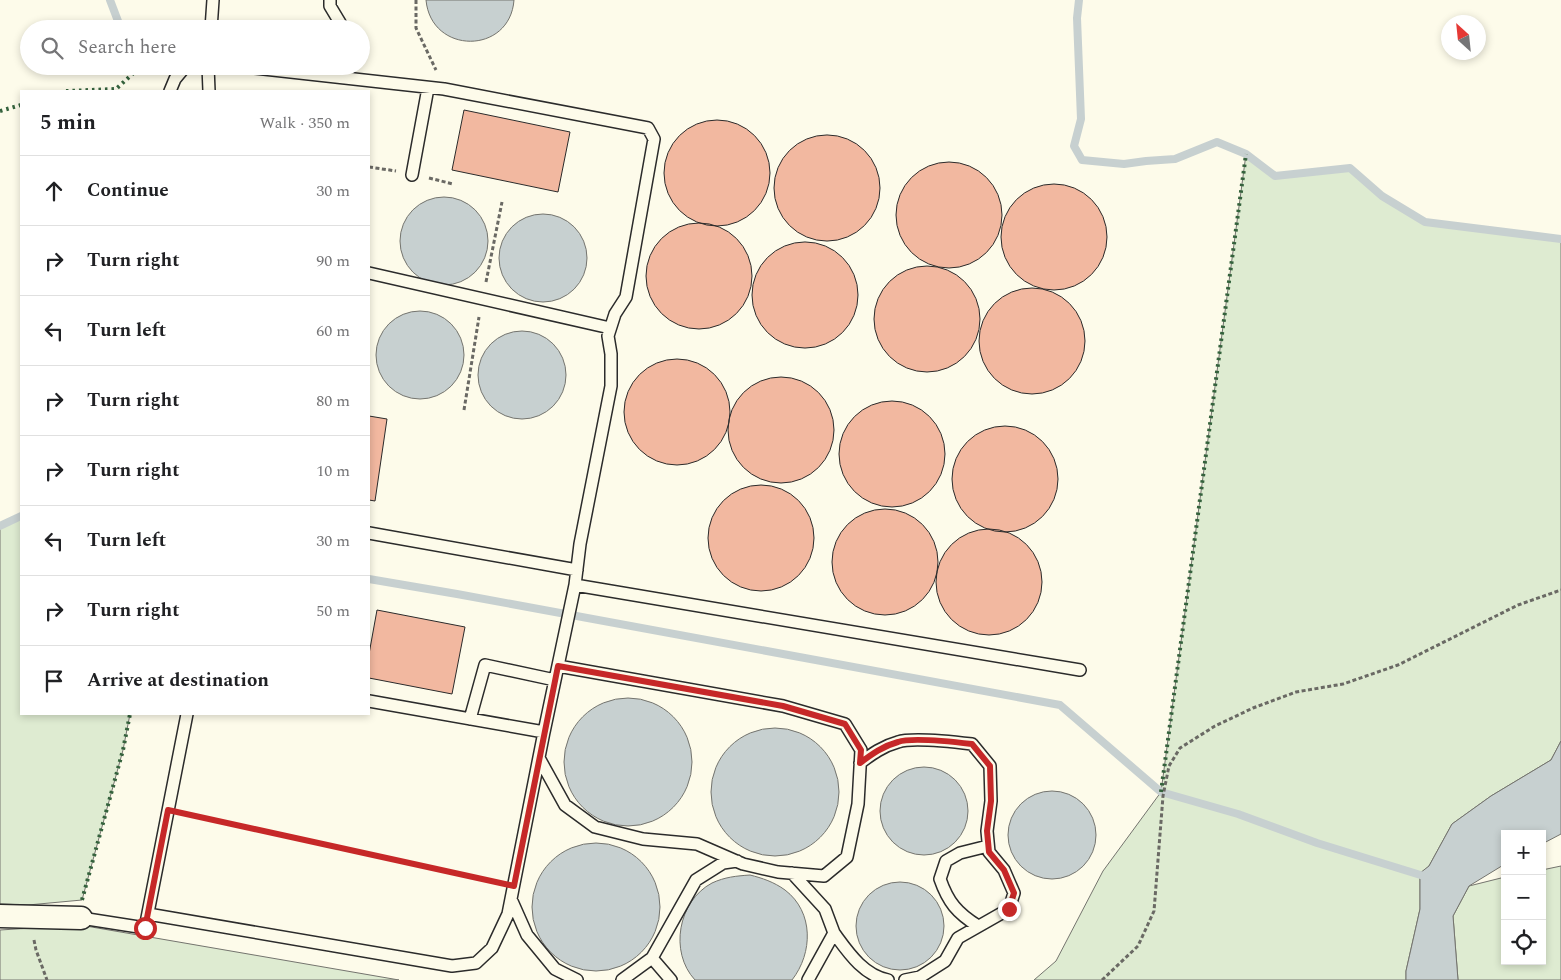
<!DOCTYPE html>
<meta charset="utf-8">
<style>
:root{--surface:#fff;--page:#f2f2f2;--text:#202124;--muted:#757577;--line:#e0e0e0}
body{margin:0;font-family:Spectral,serif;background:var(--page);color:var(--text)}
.controls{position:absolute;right:15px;bottom:15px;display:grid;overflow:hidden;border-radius:0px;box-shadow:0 2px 8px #0003}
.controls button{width:45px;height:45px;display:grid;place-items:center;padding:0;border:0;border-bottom:1px solid var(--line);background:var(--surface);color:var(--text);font:25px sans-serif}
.compass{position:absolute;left:1441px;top:15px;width:45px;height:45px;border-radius:50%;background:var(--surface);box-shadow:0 2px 8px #0003;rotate:333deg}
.stop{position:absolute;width:15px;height:15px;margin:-11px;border:4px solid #c62828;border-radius:50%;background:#fff}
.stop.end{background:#c62828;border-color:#fff;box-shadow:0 1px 5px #0008}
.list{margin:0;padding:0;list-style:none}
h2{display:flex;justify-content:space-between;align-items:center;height:65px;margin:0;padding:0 20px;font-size:21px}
h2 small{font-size:16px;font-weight:400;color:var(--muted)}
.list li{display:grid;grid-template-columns:32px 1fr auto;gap:15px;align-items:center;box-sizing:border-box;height:70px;padding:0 20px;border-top:1px solid var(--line)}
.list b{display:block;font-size:19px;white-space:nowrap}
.list em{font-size:16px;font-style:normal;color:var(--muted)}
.icon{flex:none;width:28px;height:28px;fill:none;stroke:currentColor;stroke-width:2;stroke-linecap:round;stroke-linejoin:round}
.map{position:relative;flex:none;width:1561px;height:980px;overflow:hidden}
.search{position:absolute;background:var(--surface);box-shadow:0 2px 8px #0003;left:20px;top:20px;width:350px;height:55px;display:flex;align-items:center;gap:12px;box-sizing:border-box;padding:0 18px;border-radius:28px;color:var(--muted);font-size:19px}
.panel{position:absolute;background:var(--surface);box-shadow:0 2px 8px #0003;left:20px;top:90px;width:350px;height:625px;border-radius:0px}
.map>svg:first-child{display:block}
</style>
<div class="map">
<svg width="1561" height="980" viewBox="0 0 1561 980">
<rect width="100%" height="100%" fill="#fdfbea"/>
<!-- green -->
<path fill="#deebd1" stroke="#74746e" d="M 1246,154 L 1276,176 L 1350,168 L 1382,196 L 1425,222 L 1561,239 L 1561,741 L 1551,760 L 1491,796 L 1452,824 L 1429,866 L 1420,874 L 1420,909 L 1406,971 L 1406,980 L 1034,980 L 1056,961 L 1103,871 L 1161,792 Z
M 21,516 L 21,714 L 130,714 L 123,750 L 82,900 L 28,905 L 0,904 L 0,526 Z
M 1561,866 L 1561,980 L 1458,980 L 1453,916 L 1469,886 L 1505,877 L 1505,961 L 1542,961 L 1542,870 Z
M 80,925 L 399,980 L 0,980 L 0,930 Z"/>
<!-- water -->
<path fill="#c7d0d0" stroke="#74746e" d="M 426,0 L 514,0 C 510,55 431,55 426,0 Z
M400 241a44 44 0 1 1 88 0a44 44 0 1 1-88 0Z
M499 258a44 44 0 1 1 88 0a44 44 0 1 1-88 0Z
M376 355a44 44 0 1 1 88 0a44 44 0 1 1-88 0Z
M478 375a44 44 0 1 1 88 0a44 44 0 1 1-88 0Z
M564 762a64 64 0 1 1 128 0a64 64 0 1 1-128 0Z
M711 792a64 64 0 1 1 128 0a64 64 0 1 1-128 0Z
M 1561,741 L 1561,834 L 1542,844 L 1542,834 L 1505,834 L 1505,864 L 1469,886 L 1453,916 L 1458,980 L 1406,980 L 1406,971 L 1420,909 L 1420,873 L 1429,866 L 1452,824 L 1491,796 L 1551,760 Z
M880 811a44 44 0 1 1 88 0a44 44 0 1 1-88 0Z
M1008 835a44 44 0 1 1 88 0a44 44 0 1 1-88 0Z
M532 907a64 64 0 1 1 128 0a64 64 0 1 1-128 0Z
M 750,875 C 762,878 774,882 785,890 C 814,912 813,953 792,980 L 695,980 C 669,952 678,901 712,883 C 725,877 736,876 750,875 Z
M856 926a44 44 0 1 1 88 0a44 44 0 1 1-88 0Z"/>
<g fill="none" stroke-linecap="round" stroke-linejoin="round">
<!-- stream -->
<path stroke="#c7d0d0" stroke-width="8" d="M 110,0 L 121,29
M 1079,0 L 1077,18 L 1081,119 L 1074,146 L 1082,160 L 1124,164 L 1146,161 L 1175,159 L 1217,142 L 1246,154 L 1275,176 L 1350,168 L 1382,196 L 1425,222 L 1561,239
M 137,66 L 138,69 L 143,66
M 0,526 L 21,516
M 369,579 L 457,594 L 1060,705 L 1161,792 L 1238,814 L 1317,843 L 1427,877"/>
</g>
<!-- building -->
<path fill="#f2b8a0" stroke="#2b2b2b" d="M 464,110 L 570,132 L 558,192 L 452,170 Z
M664 173a53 53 0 1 1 106 0a53 53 0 1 1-106 0Z
M774 188a53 53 0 1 1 106 0a53 53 0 1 1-106 0Z
M896 215a53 53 0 1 1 106 0a53 53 0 1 1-106 0Z
M1001 237a53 53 0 1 1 106 0a53 53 0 1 1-106 0Z
M646 276a53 53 0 1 1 106 0a53 53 0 1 1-106 0Z
M752 295a53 53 0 1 1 106 0a53 53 0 1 1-106 0Z
M874 319a53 53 0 1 1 106 0a53 53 0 1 1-106 0Z
M979 341a53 53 0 1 1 106 0a53 53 0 1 1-106 0Z
M624 412a53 53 0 1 1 106 0a53 53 0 1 1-106 0Z
M728 430a53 53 0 1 1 106 0a53 53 0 1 1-106 0Z
M839 454a53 53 0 1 1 106 0a53 53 0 1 1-106 0Z
M 369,416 L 387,419 L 375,501 L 369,500 Z
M952 479a53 53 0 1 1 106 0a53 53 0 1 1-106 0Z
M708 538a53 53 0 1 1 106 0a53 53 0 1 1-106 0Z
M832 562a53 53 0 1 1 106 0a53 53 0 1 1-106 0Z
M936 582a53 53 0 1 1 106 0a53 53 0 1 1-106 0Z
M 377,610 L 465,627 L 452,694 L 369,678 L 369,654 Z"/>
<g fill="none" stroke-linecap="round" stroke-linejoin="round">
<defs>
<path id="service" d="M 330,0 L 330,6 L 342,26 L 342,29
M 211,29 L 213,0
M 208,66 L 209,91
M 237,66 L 444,89 L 648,128 L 654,139 L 626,297 L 615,314 L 608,336 L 611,354 L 611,386 L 580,544 L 575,585 L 544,732 L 369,701
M 170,91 L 175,79 L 185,67 L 188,66
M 412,175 L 428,88
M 369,273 L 610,328
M 369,533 L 577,570
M 575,585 L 1080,670
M 470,719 L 485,665 L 555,680
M 539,758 L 565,805 L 595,827 L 643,839 L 697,844 L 743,864 L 778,872 L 824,876 L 847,857 L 858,804 L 861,750 L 845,724 L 783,706 L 558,666
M 860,763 C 872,754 883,746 898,742 C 912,737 955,742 972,744 L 990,766 L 991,801 L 987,831 L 989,852 L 1004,870 L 1014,893 L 1009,909 L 958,938 L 945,961 L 920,977 L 905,980
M 792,873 L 825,909 L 834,933 L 808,980
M 511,899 L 527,935 L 555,969 L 577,980
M 148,914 L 452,966 L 476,963 L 492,948 L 508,914 L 544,732
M 81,918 L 145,928 L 187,714
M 978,926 C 957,913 948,902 940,879 L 946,861 L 960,853 L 988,846
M 834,933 C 848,952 863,975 888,980
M 652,958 L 671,980
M 622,980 L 652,958 L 696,880 L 723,863 L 737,861"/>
<path id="minor" d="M 0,916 L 81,918"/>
</defs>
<!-- service casing -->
<use href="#service" stroke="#2b2b2b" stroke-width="14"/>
<!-- minor casing -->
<use href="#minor" stroke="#2b2b2b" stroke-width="25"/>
<!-- path -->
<path stroke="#6a6964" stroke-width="3" stroke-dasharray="4 2.5" stroke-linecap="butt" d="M 416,0 L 416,28 L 436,70
M 369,167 L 396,171
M 429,178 L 453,184
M 486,282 L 502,202
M 464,410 L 479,317
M 185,814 L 496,882
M 34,940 L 36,950 L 47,980
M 1102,980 L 1138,946 L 1154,911 L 1163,796 L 1169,766 L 1180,748 L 1215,726 L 1253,708 L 1296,692 L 1343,684 L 1398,665 L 1518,605 L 1561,590"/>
<!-- service -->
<use href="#service" stroke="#fdfbea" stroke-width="11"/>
<!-- minor -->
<use href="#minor" stroke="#fdfbea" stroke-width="22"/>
<!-- hedge -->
<path stroke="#34623c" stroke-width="4" stroke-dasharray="2.5 4" stroke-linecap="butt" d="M 66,91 L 116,89 L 138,69
M 0,111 L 21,105
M 1161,792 L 1246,154
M 82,900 L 123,750 L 130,714"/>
</g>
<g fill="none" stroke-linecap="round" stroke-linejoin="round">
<!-- route -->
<path stroke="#c62828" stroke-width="6" d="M 145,928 L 168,810 L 514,886 L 558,666 L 783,706 L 845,724 L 861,750 L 860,763 C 872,754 883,746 898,742 C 912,737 955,742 972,744 L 990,766 L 991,801 L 987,831 L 989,852 L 1004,870 L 1014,893 L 1009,909"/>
</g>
</svg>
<div class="controls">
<button>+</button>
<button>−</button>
<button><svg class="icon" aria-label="locate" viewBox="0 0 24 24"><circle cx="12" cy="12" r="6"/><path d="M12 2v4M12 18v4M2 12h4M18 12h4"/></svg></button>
</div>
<svg class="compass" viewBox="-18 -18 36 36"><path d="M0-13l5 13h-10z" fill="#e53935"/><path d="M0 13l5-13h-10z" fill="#757577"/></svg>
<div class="stop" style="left:145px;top:928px"></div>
<div class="stop end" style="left:1009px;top:909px"></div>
<div class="search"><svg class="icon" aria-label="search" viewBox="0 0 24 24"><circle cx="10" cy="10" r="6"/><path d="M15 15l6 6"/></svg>Search here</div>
<section class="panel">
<h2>5 min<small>Walk · 350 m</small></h2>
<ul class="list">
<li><svg class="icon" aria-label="ahead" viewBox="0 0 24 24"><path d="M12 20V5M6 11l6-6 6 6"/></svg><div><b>Continue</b></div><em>30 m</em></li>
<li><svg class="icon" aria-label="right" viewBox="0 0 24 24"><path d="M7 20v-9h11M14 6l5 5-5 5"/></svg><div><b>Turn right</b></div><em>90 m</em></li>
<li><svg class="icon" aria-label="left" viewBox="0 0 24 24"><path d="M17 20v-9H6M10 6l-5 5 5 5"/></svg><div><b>Turn left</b></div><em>60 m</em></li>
<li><svg class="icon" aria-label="right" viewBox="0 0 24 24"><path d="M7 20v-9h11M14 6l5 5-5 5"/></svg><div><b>Turn right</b></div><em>80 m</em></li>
<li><svg class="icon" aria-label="right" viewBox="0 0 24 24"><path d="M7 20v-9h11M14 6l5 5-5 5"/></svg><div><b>Turn right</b></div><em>10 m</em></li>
<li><svg class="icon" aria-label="left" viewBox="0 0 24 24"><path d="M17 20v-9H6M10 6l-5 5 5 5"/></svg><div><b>Turn left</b></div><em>30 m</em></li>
<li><svg class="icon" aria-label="right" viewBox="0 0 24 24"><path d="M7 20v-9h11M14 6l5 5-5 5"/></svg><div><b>Turn right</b></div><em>50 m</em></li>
<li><svg class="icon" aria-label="arrive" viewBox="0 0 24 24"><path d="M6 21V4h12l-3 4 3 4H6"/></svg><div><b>Arrive at destination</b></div></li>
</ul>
</section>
</div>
